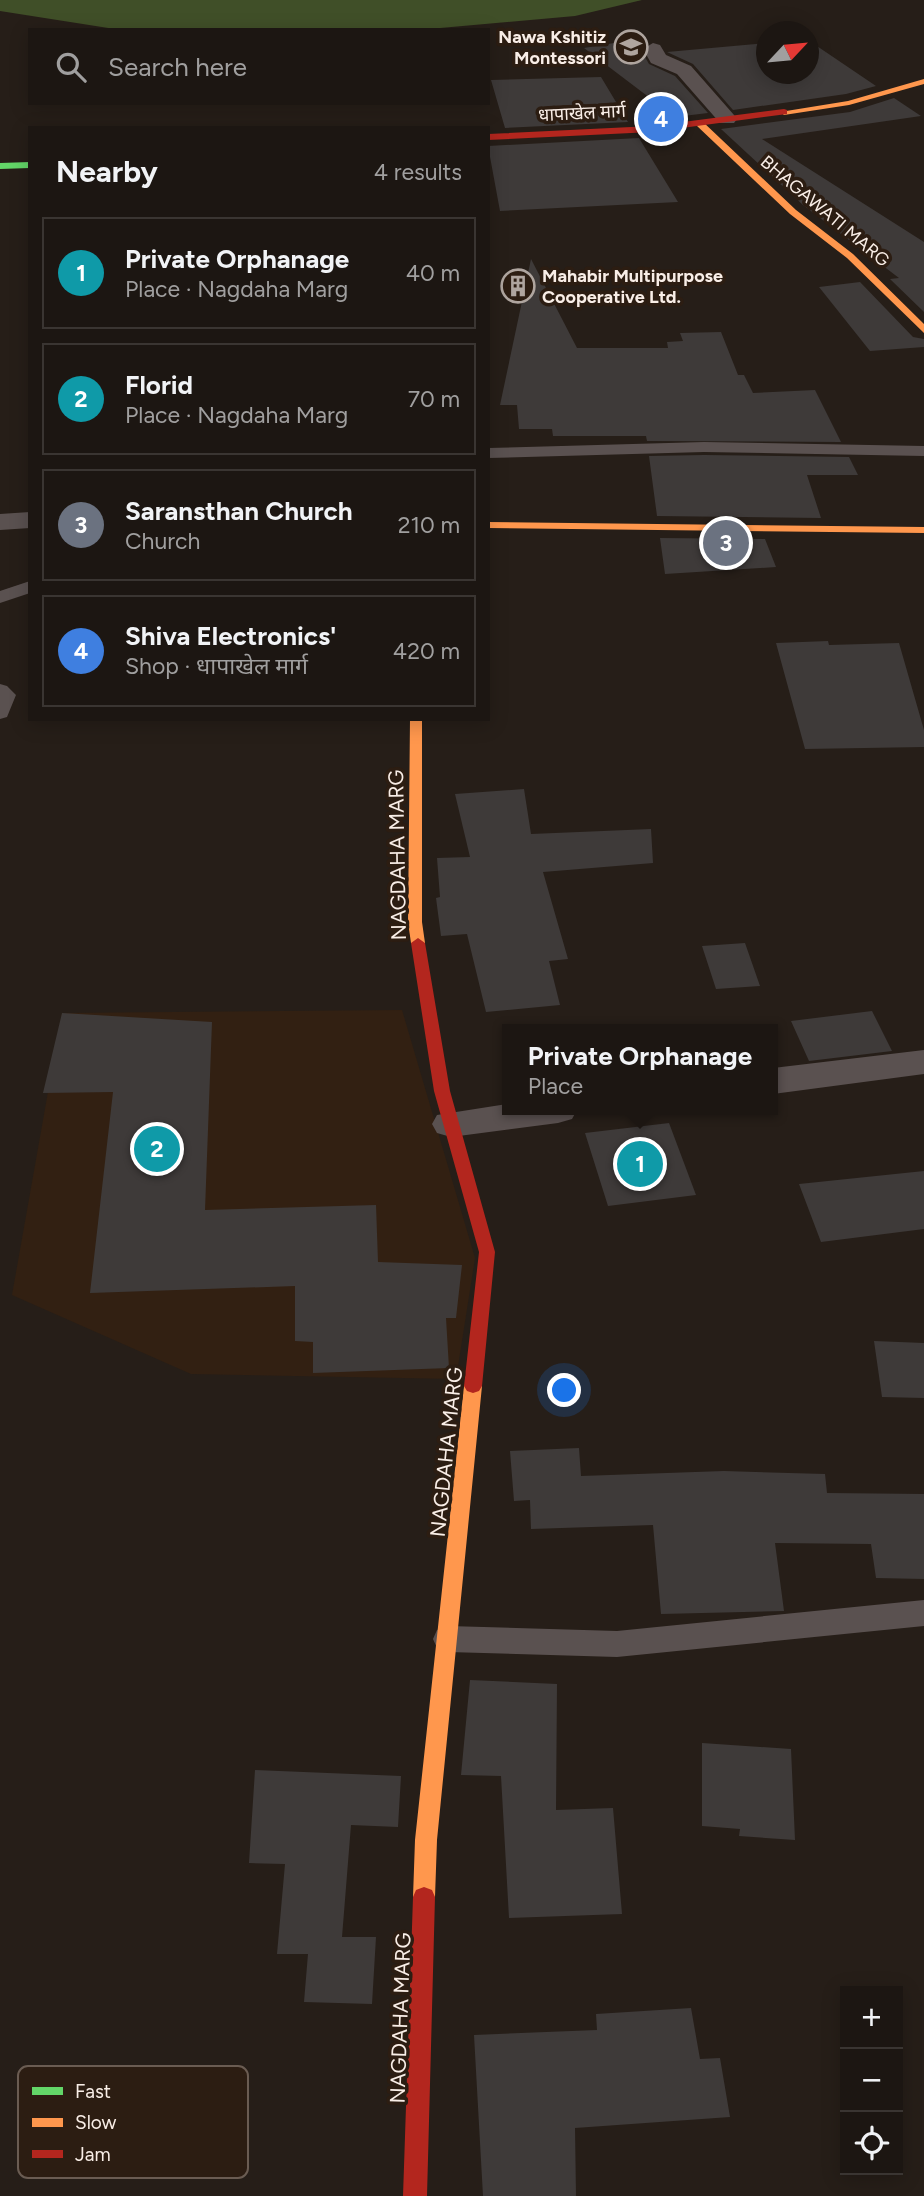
<!DOCTYPE html>
<meta charset="utf-8">
<style>
:root{--surface:#1c1612;--page:#292320;--text:#f1f3f6;--muted:#a09f9f;--line:#3a3532;--accent:#afa59f}
body{margin:0;font-family:Figtree,"Noto Sans Devanagari",sans-serif;background:var(--page);color:var(--text)}
.controls{position:absolute;right:21px;bottom:21px;display:grid;overflow:hidden;border-radius:0px;box-shadow:0 4px 18px #0003}
.controls button{width:63px;height:63px;display:grid;place-items:center;padding:0;border:0;border-bottom:2px solid var(--line);background:var(--surface);color:var(--text);font:35px sans-serif}
.compass{position:absolute;left:756px;top:21px;width:63px;height:63px;border-radius:50%;background:var(--surface);box-shadow:0 4px 18px #0003;rotate:64deg}
.you{position:absolute;left:565px;top:1391px;width:24px;height:24px;margin:-18px;border:5px solid #fff;border-radius:50%;background:#1a73e8;box-shadow:0 0 0 10px #1a73e833}
.badge{display:grid;place-items:center;width:46px;height:46px;border-radius:50%;background:var(--accent);color:#fff;font-size:23px;font-weight:700}
.pin{position:absolute;translate:-50% -50%;border:4px solid #fff;box-shadow:0 2px 7px #0006}
.popup{position:absolute;left:502px;top:1024px;width:276px;height:91px;box-sizing:border-box;display:grid;place-content:center;border-radius:0px;background:var(--surface);filter:drop-shadow(0 2px 5px #0005);font-size:23px;white-space:nowrap;color:var(--muted)}
.popup b{font-size:26px;color:var(--text)}
.popup::after{content:'';position:absolute;left:50%;top:100%;margin-left:-14px;border:14px solid transparent;border-top-color:var(--surface)}
.list{margin:0;padding:0;list-style:none}
h2{display:flex;justify-content:space-between;align-items:center;height:91px;margin:0;padding:0 28px;font-size:30px}
h2 small{font-size:23px;font-weight:400;color:var(--muted)}
.list li{display:grid;grid-template-columns:46px 1fr auto;gap:21px;align-items:center;box-sizing:border-box;height:112px;margin:0 14px 14px;padding:0 14px;border:2px solid var(--line);border-radius:0px}
.list b{display:block;font-size:26px;white-space:nowrap}
.list p{margin:0;font-size:23px;white-space:nowrap;color:var(--muted)}
.list em{font-size:23px;font-style:normal;color:var(--muted)}
.icon{flex:none;width:38px;height:38px;fill:none;stroke:currentColor;stroke-width:2;stroke-linecap:round;stroke-linejoin:round}
.map{position:relative;flex:none;width:924px;height:2196px;overflow:hidden}
.search{position:absolute;background:var(--surface);box-shadow:0 4px 18px #0003;left:28px;top:28px;width:462px;height:77px;display:flex;align-items:center;gap:18px;box-sizing:border-box;padding:0 24px;border-radius:0px;color:var(--muted);font-size:26px}
.panel{position:absolute;background:var(--surface);box-shadow:0 4px 18px #0003;left:28px;top:126px;width:462px;height:595px;border-radius:0px}
.map>svg:first-child{display:block}
</style>
<div class="map">
<svg width="924" height="2196" viewBox="0 0 924 2196">
<rect width="100%" height="100%" fill="#261e18"/>
<!-- built -->
<path fill="#322012" d="M 402,1010 L 475,1258 L 456,1379 L 191,1374 L 12,1295 L 62,1013 Z"/>
<!-- forest -->
<path fill="#404f28" d="M 0,0 L 642,0 L 575,16 L 418,30 L 121,30 L 0,11 Z"/>
<!-- building -->
<path fill="#3e3a39" d="M 638,39 L 646,44 L 641,50 L 649,64 L 675,76 L 708,113 L 675,117 L 584,48 Z
M 808,40 L 876,86 L 846,94 L 733,110 L 693,64 L 667,52 L 766,43 L 766,74 L 808,74 Z
M 601,77 L 628,122 L 505,128 L 491,80 Z
M 894,98 L 921,116 L 762,139 L 924,242 L 924,312 L 890,279 L 899,278 L 803,205 L 721,129 L 850,112 Z
M 639,138 L 678,202 L 500,211 L 488,146 Z
M 531,259 L 577,348 L 668,348 L 667,342 L 683,341 L 680,333 L 721,332 L 738,375 L 744,375 L 753,393 L 815,390 L 841,442 L 647,441 L 646,436 L 553,436 L 552,429 L 519,429 L 517,405 L 500,405 Z
M 860,282 L 913,337 L 924,339 L 924,347 L 870,351 L 819,287 Z
M 704,455 L 849,457 L 858,475 L 807,475 L 821,518 L 657,516 L 649,456 Z
M 660,538 L 765,539 L 776,567 L 665,574 Z
M 828,641 L 829,645 L 899,643 L 924,730 L 924,747 L 805,749 L 776,643 Z
M 524,789 L 531,834 L 651,829 L 653,863 L 543,872 L 568,959 L 549,961 L 560,1005 L 486,1012 L 467,934 L 441,936 L 436,898 L 440,897 L 437,858 L 470,857 L 455,794 Z
M 745,943 L 760,986 L 716,989 L 702,946 Z
M 872,1011 L 892,1051 L 809,1061 L 791,1021 Z
M 62,1013 L 212,1022 L 205,1210 L 376,1205 L 378,1262 L 462,1265 L 456,1318 L 446,1318 L 449,1368 L 313,1373 L 313,1342 L 295,1341 L 295,1286 L 90,1293 L 113,1092 L 43,1093 Z
M 669,1123 L 696,1195 L 608,1206 L 585,1133 Z
M 924,1171 L 924,1229 L 821,1242 L 799,1184 Z
M 874,1341 L 924,1343 L 924,1398 L 882,1397 Z
M 579,1448 L 581,1476 L 724,1471 L 825,1474 L 827,1493 L 924,1494 L 924,1579 L 876,1578 L 871,1544 L 775,1543 L 784,1611 L 661,1614 L 653,1525 L 531,1529 L 530,1500 L 514,1501 L 510,1451 Z
M 470,1680 L 557,1684 L 556,1810 L 613,1808 L 622,1914 L 509,1918 L 501,1776 L 461,1775 Z
M 702,1743 L 791,1749 L 795,1840 L 739,1836 L 740,1829 L 702,1826 Z
M 255,1770 L 401,1776 L 398,1827 L 351,1825 L 342,1937 L 376,1937 L 372,2004 L 304,2002 L 308,1954 L 277,1954 L 285,1864 L 249,1863 Z
M 691,2008 L 700,2059 L 720,2058 L 730,2117 L 575,2128 L 576,2196 L 483,2196 L 474,2035 L 597,2030 L 596,2014 Z"/>
<g fill="none" stroke-linecap="round" stroke-linejoin="round">
<!-- lane -->
<path fill="#5a5150" fill-rule="evenodd" d="M 704,442 L 924,446 L 924,456 L 704,452 L 488,458 L 488,448 Z
M 30,581 L 30,593 L 0,603 L 0,591 Z
M 0,684 L 7,686 L 16,695 L 7,717 L 0,719 Z
M 924,1600 L 924,1626 L 617,1657 L 448,1652 L 437,1648 L 433,1639 L 437,1630 L 448,1626 L 617,1631 Z"/>
<!-- street -->
<path fill="#5a5150" fill-rule="evenodd" d="M 653,43 L 660,45 L 666,55 L 691,66 L 734,115 L 737,119 L 734,123 L 720,123 L 677,74 L 651,63 L 643,49 Z
M 30,512 L 30,528 L 0,530 L 0,514 Z
M 924,1050 L 924,1074 L 773,1094 L 773,1068 Z
M 507,1104 L 507,1110 L 577,1110 L 572,1119 L 558,1123 L 451,1137 L 437,1133 L 432,1124 L 437,1115 Z"/>
<!-- fast -->
<path fill="#63d668" fill-rule="evenodd" d="M 30,162 L 30,168 L 0,169 L 0,163 Z"/>
<!-- slow -->
<path fill="#ff974d" fill-rule="evenodd" d="M 924,79 L 924,84 L 849,105 L 784,115 L 780,112 L 848,101 Z
M 696,121 L 702,121 L 796,210 L 853,254 L 924,324 L 924,333 L 847,258 L 790,214 L 696,125 Z
M 488,522 L 924,527 L 924,533 L 488,528 Z
M 410,719 L 422,719 L 422,922 L 425,943 L 418,948 L 411,943 L 408,922 Z
M 473,1379 L 479,1381 L 482,1386 L 437,1840 L 435,1897 L 432,1904 L 424,1907 L 416,1904 L 413,1897 L 415,1840 L 464,1386 L 467,1381 Z"/>
<!-- jam -->
<path fill="#b3261e" fill-rule="evenodd" d="M 784,109 L 787,110 L 787,114 L 652,132 L 488,140 L 488,134 L 652,126 Z
M 418,938 L 425,943 L 450,1091 L 495,1252 L 482,1386 L 479,1391 L 473,1393 L 467,1391 L 464,1386 L 479,1252 L 434,1091 L 411,943 Z
M 424,1887 L 432,1890 L 435,1897 L 427,2196 L 403,2196 L 413,1897 L 416,1890 Z"/>
</g>
<!-- icons -->
<defs>
<symbol id="school-ring" viewBox="-11 -11 22 22"><circle r="9.5" fill="#2c1d12" stroke="#afa59f" stroke-width="1.5"/><path d="M0-5L7-2L0 1L-7-2ZM-4 1L0 2.5L4 1V4Q0 6-4 4Z" fill="#afa59f"/></symbol>
<symbol id="building-ring" viewBox="-11 -11 22 22"><circle r="9.5" fill="#2c1d12" stroke="#afa59f" stroke-width="1.5"/><path d="M-4-6H4V6H1V3H-1V6H-4ZM-2.5-4.3h1.7v1.8h-1.7ZM.8-4.3h1.7v1.8H.8ZM-2.5-1h1.7V.8h-1.7ZM.8-1h1.7V.8H.8Z" fill="#afa59f"/></symbol>
</defs>
<g fill-rule="evenodd">
<use href="#school-ring" x="612" y="28" width="38" height="38"/>
<use href="#building-ring" x="499" y="267" width="38" height="38"/>
</g>
<g text-anchor="middle" dominant-baseline="central" stroke-width="7" stroke-linejoin="round" paint-order="stroke">
<!-- far-poi labels -->
<g font-size="18" font-weight="bold" fill="#f9eee7" stroke="#2c1d12" text-anchor="end">
<text x="606" y="37">Nawa Kshitiz<tspan x="606" dy="21">Montessori</tspan></text>
<text x="542" y="276" text-anchor="start">Mahabir Multipurpose<tspan x="542" dy="21">Cooperative Ltd.</tspan></text>
</g>
<!-- far-street labels -->
<g font-size="18" fill="#f9eee7" stroke="#2c1d12">
<text transform="translate(582 113) rotate(-3)">धापाखेल मार्ग</text>
<text transform="translate(825 211) rotate(40)">BHAGAWATI MARG</text>
</g>
<!-- street labels -->
<g font-size="21" fill="#f9eee7" stroke="#2c1d12">
<text transform="translate(397 855) rotate(-91)">NAGDAHA MARG</text>
<text transform="translate(446 1452) rotate(-84)">NAGDAHA MARG</text>
<text transform="translate(400 2018) rotate(-88)">NAGDAHA MARG</text>
</g>
</g>
<!-- legend -->
<rect x="18" y="2066" width="230" height="112" rx="10" fill="#2c1d12" stroke="#6a5c52" stroke-width="2"/>
<rect x="32" y="2087" width="31" height="8" fill="#63d668"/>
<rect x="32" y="2118" width="31" height="9" fill="#ff974d"/>
<rect x="32" y="2150" width="31" height="8" fill="#b3261e"/>
<g font-size="19" fill="#f9eee7">
<text x="75" y="2098">Fast</text>
<text x="75" y="2129">Slow</text>
<text x="75" y="2161">Jam</text>
</g>
</svg>
<div class="controls">
<button>+</button>
<button>−</button>
<button><svg class="icon" aria-label="locate" viewBox="0 0 24 24"><circle cx="12" cy="12" r="6"/><path d="M12 2v4M12 18v4M2 12h4M18 12h4"/></svg></button>
</div>
<svg class="compass" viewBox="-18 -18 36 36"><path d="M0-13l5 13h-10z" fill="#e53935"/><path d="M0 13l5-13h-10z" fill="#a09f9f"/></svg>
<div class="you"></div>
<div class="pin badge" style="left:640px;top:1164px;background:#0f9aa8">1</div>
<div class="popup"><b>Private Orphanage</b>Place</div>
<div class="pin badge" style="left:157px;top:1149px;background:#0f9aa8">2</div>
<div class="pin badge" style="left:726px;top:543px;background:#6b7280">3</div>
<div class="pin badge" style="left:661px;top:119px;background:#3f7fe0">4</div>
<div class="search"><svg class="icon" aria-label="search" viewBox="0 0 24 24"><circle cx="10" cy="10" r="6"/><path d="M15 15l6 6"/></svg>Search here</div>
<section class="panel">
<h2>Nearby<small>4 results</small></h2>
<ul class="list">
<li><span class="badge" style="background:#0f9aa8">1</span><div><b>Private Orphanage</b><p>Place · Nagdaha Marg</p></div><em>40 m</em></li>
<li><span class="badge" style="background:#0f9aa8">2</span><div><b>Florid</b><p>Place · Nagdaha Marg</p></div><em>70 m</em></li>
<li><span class="badge" style="background:#6b7280">3</span><div><b>Saransthan Church</b><p>Church</p></div><em>210 m</em></li>
<li><span class="badge" style="background:#3f7fe0">4</span><div><b>Shiva Electronics'</b><p>Shop · धापाखेल मार्ग</p></div><em>420 m</em></li>
</ul>
</section>
</div>
